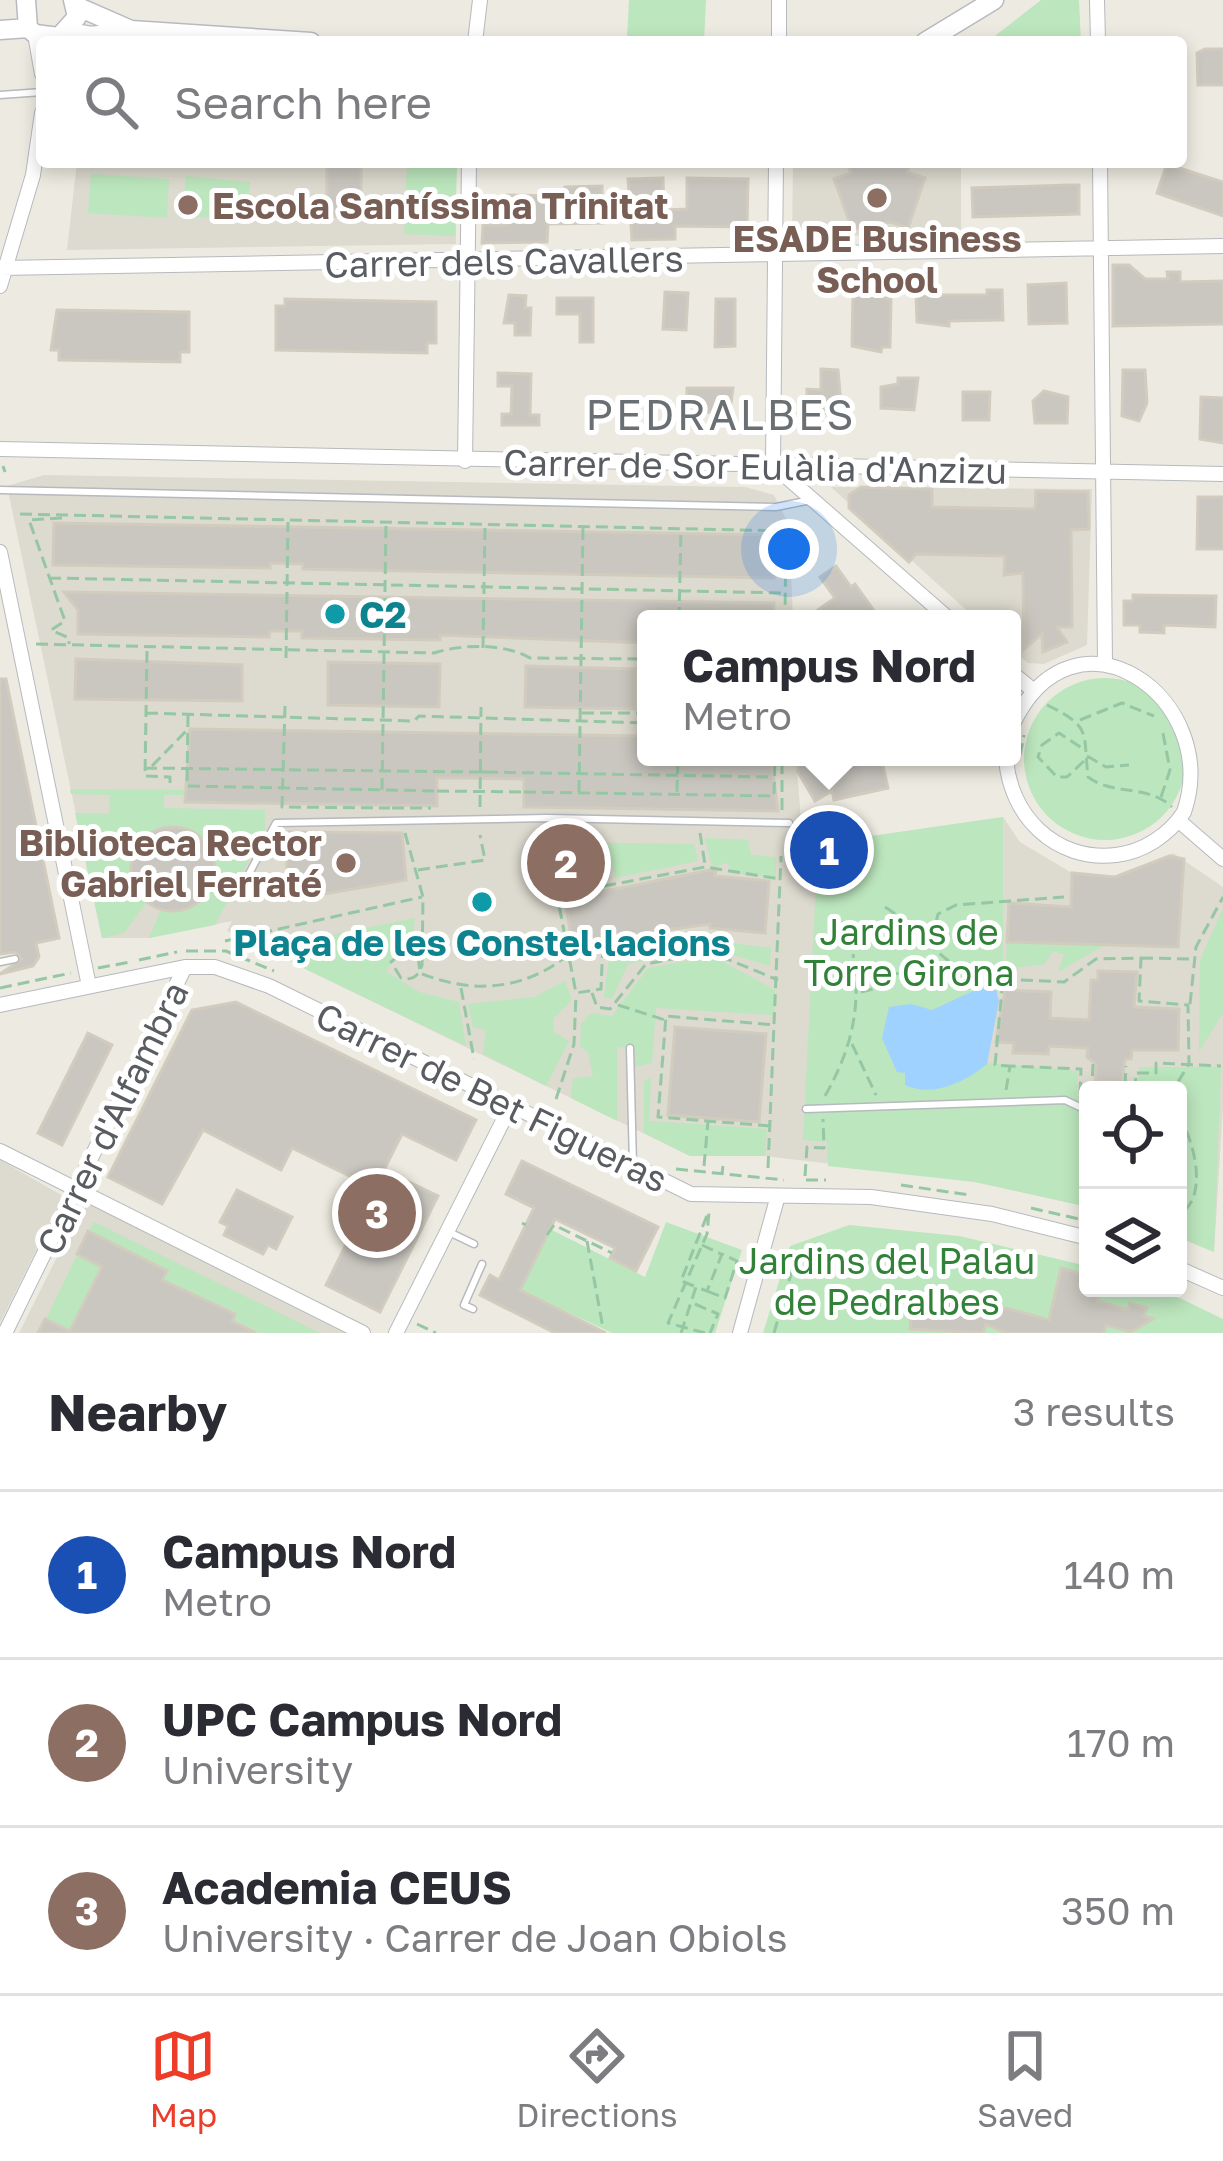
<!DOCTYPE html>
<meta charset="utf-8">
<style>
:root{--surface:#fff;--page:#f7f7f7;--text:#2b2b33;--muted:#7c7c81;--line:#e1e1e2;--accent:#ed3c27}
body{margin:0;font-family:"Golos Text",sans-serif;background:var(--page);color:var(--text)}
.controls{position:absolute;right:36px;bottom:36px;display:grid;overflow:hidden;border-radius:12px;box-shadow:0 6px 18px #0003}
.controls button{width:108px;height:108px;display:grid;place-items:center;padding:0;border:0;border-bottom:3px solid var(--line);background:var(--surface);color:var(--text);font:60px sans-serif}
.you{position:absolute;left:789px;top:549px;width:42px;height:42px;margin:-30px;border:9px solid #fff;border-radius:50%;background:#1a73e8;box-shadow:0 0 0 18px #1a73e833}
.badge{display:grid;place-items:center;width:78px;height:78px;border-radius:50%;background:var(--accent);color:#fff;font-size:39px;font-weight:700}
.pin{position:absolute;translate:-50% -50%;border:6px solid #fff;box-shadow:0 3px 12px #0006}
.popup{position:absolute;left:637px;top:610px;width:384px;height:156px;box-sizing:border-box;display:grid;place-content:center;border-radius:12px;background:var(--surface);filter:drop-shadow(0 3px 9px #0005);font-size:39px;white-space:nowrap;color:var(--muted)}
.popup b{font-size:45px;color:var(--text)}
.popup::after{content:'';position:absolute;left:50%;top:100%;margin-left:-24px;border:24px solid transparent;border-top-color:var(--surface)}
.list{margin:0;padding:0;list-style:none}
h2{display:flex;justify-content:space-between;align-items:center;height:156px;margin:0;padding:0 48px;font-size:51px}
h2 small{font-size:39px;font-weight:400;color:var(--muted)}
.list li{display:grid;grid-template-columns:78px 1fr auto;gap:36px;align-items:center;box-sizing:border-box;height:168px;padding:0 48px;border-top:3px solid var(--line)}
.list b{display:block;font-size:45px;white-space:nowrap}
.list p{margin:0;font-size:39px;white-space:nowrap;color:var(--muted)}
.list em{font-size:39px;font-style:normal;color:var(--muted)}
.icon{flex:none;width:66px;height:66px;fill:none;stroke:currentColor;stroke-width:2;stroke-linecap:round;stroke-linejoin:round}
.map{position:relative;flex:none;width:1223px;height:1333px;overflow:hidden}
.search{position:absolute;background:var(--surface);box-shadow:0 6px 18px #0003;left:36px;right:36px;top:36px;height:132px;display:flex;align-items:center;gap:30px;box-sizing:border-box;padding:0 42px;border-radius:12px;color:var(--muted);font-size:45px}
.sheet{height:660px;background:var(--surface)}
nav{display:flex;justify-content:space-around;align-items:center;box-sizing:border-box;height:168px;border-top:3px solid var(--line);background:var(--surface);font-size:33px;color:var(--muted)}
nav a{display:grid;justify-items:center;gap:6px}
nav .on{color:var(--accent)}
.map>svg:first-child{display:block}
</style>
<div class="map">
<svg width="1223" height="1333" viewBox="0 0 1223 1333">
<rect width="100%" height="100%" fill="#edebe1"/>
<!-- education -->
<path fill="#dddacf" d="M 77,162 L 456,163 L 456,244 L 67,250 Z
M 793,162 L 961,162 L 961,233 L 792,237 Z
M 44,475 L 745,487 L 774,495 L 789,525 L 793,619 L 646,619 L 646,757 L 796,757 L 803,846 L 1003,817 L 1020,842 L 1072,873 L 1115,877 L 1148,868 L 1173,853 L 1223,887 L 1223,1106 L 1214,1252 L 1178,1237 L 1178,1090 L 1088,1090 L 1088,1207 L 975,1182 L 891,1171 L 765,1156 L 690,1156 L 227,931 L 232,921 L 149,938 L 102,938 L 7,486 Z
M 831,487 L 1092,489 L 1087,645 L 1044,664 L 1028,663 L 1012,650 L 1012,619 L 976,619 Z
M 0,1160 L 63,1196 L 0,1323 Z
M 91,1203 L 357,1333 L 19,1333 L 83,1205 Z"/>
<!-- green -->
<path fill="#bce6bd" d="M 629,0 L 706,0 L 704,42 L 627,38 Z
M 1041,0 L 1079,0 L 1081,42 L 987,42 Z
M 407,164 L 457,166 L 455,236 L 404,234 Z
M 91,174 L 169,179 L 167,218 L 88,213 Z
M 186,176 L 250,182 L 247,221 L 182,216 Z
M1024 759a81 81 0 1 1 162 0a81 81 0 1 1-162 0Z
M 70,789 L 185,790 L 185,795 L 164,795 L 164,808 L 265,810 L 265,830 L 215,925 L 149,938 L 161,909 C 250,926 213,788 148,836 C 125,853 129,883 147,902 L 124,933 L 102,938 L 75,813 L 109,813 L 110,795 L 71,794 Z
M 1003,817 L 1003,958 L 987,1063 L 1078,1071 L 1077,1096 L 1088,1097 L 1088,1207 L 975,1182 L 828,1166 L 827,1142 L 803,1140 L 817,862 L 803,860 L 803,846 Z
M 705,838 L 748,840 L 751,855 L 776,857 L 776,877 L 731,873 L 728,863 L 712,867 Z
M 608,843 L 694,844 L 698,861 L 615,878 Z
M 1223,908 L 1223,1013 L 1199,1052 L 1200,960 Z
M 415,918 L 412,947 L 394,949 L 387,972 L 419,992 L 459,1002 L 466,1046 L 299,966 L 296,942 Z
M 707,940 L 771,948 L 770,966 L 706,947 L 628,964 L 612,999 L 604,997 L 610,950 Z
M 1007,942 L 1105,945 L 1058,972 L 1064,955 L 1053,951 L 1045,964 L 1012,968 L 1006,960 Z
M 712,956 L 775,990 L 774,1015 L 656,1008 L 652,1063 L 635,1067 L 635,1048 L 617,1047 L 617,1121 L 571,1098 L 573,1079 L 593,1076 L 588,1052 L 580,1047 L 581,1024 L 591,1013 L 612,1016 L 648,968 Z
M 565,981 L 572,1000 L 553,1019 L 554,1032 L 569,1041 L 546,1086 L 483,1054 L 486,1030 L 473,1027 L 468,1004 L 534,997 Z
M 1139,1067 L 1221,1067 L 1214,1252 L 1178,1237 L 1178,1090 L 1138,1090 Z
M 651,1077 L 649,1121 L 767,1129 L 765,1156 L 690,1156 L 644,1133 L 644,1082 Z
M 94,1222 L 320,1333 L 260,1333 L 234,1320 L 237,1313 L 220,1305 L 216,1311 L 177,1285 L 173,1292 L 159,1285 L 166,1269 L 89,1231 Z
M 666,1222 L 742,1250 L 715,1333 L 612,1333 L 520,1290 L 550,1229 L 645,1277 Z
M 849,1225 L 959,1236 L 1083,1265 L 1088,1266 L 1088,1288 L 1159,1288 L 1223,1319 L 1223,1333 L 763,1333 L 790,1246 Z
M 78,1253 L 102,1265 L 70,1330 L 46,1319 Z"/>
<!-- water -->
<path fill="#9fd2ff" d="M 986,985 L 995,987 L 999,1001 L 987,1064 C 965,1082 933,1098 905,1085 L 905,1073 L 897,1072 L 882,1038 L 889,1007 L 911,1004 L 932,1010 Z"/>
<!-- building -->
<path fill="#cac7c0" stroke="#d2ccbf" stroke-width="3" d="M 1205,49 L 1223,49 L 1223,85 L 1198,85 L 1197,53 Z
M 847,162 L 911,162 L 907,172 L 925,178 L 908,228 L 891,222 L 852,229 L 834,179 L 851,173 Z
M 1167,164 L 1223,182 L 1223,216 L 1157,193 Z
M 327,166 L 361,167 L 361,198 L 391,199 L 391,217 L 316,216 L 316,197 L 327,197 Z
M 663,178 L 664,210 L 687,209 L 687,178 L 748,179 L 747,227 L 675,226 L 675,239 L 632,240 L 628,179 Z
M 1069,185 L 1079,185 L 1079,214 L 973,217 L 972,188 Z
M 602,186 L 603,223 L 548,224 L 547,242 L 482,243 L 483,225 L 506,225 L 507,195 L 565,196 L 565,187 Z
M 1113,265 L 1129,265 L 1145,279 L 1168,279 L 1167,272 L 1180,272 L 1180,282 L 1223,281 L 1223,324 L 1113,326 Z
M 1066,283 L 1067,323 L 1029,324 L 1028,285 Z
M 987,290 L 1002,290 L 1003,320 L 949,321 L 949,326 L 917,322 L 916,295 L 987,295 Z
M 853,291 L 891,299 L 890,347 L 882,347 L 881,352 L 852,346 Z
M 665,292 L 688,293 L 686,330 L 663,329 Z
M 509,295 L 526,296 L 525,308 L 531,308 L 530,335 L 515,335 L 515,323 L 504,323 Z
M 557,298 L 593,298 L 593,342 L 580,342 L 580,314 L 557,314 Z
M 285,299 L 436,302 L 436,343 L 427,343 L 427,353 L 276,350 L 276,306 L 285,306 Z
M 716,299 L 735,299 L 735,346 L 715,347 Z
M 57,310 L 189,312 L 189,352 L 180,352 L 180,362 L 59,360 L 59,350 L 51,350 Z
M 821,369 L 838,370 L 842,415 L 807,411 L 807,389 L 821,390 Z
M 1123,370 L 1145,370 L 1147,403 L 1139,421 L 1122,416 Z
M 498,373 L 531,374 L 530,415 L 539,415 L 539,425 L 502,425 L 502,414 L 511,414 L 512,386 L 498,386 Z
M 898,378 L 918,378 L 914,410 L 881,408 L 881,387 L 898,384 Z
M 687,388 L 733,388 L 730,410 L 720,410 L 720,414 L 687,409 Z
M 1044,391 L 1068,397 L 1067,423 L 1035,423 L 1033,401 Z
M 963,392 L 990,392 L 989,420 L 963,420 Z
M 1201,397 L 1223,398 L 1223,443 L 1200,439 Z
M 861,487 L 932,489 L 932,507 L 1035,509 L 1036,491 L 1088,492 L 1089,529 L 1071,530 L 1072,627 L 1057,627 L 1067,642 L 1043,652 L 1042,634 L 1024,649 L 1023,573 L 1004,575 L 1005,556 L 916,554 L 909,562 L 849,508 L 849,495 Z
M 1198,497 L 1223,497 L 1223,549 L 1197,549 Z
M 54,523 L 775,535 L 774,578 L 303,569 L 303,564 L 270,563 L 270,568 L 53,565 Z
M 836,566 L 851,587 L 855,584 L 880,619 L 805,619 L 835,598 L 820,577 Z
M 64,592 L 774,603 L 773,619 L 646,619 L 646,643 L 440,635 L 440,640 L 302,638 L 302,631 L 270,631 L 269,637 L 78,634 L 78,610 Z
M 1133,595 L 1216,596 L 1215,627 L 1164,625 L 1164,633 L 1140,632 L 1140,625 L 1124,625 L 1124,601 L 1133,601 Z
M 76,659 L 242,665 L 242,701 L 75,699 Z
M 328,662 L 440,664 L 439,707 L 328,705 Z
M 526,666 L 635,669 L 635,709 L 525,707 Z
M 0,679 L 6,679 L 59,938 L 36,943 L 39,957 L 33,966 L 0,974 L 22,959 L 16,952 L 0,954 Z
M 190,729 L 646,736 L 646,757 L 771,757 L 778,811 L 524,807 L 524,779 L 467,778 L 437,778 L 437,806 L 185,802 Z
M 798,757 L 829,757 L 830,768 L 881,757 L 888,788 L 834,800 L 832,791 L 815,801 L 798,772 Z
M131 869a42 42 0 1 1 84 0a42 42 0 1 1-84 0Z
M 286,832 L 402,833 L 406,880 L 288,900 Z
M 1169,856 L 1184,859 L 1178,947 L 1007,942 L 1009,903 L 1071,907 L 1072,873 L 1115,877 Z
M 716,869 L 715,876 L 769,881 L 765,933 L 710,928 L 710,924 L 572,943 L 565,899 Z
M 1098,971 L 1137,972 L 1134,1007 L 1179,1009 L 1178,1050 L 1132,1050 L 1131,1059 L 1125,1059 L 1122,1083 L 1095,1081 L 1096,1064 L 1087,1057 L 1088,1048 L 1049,1046 L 1048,1054 L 1013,1053 L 1014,1043 L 996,1042 L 1005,990 L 1051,992 L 1050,1018 L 1089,1020 L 1091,980 L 1098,980 Z
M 236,1002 L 476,1120 L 456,1160 L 402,1134 L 384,1170 L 438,1196 L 380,1312 L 326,1285 L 374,1188 L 292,1148 L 281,1170 L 203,1130 L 162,1204 L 108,1177 L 192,1010 Z
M 675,1027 L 766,1034 L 759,1122 L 668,1115 Z
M 88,1033 L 112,1045 L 62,1145 L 38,1133 Z
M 522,1161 L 658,1227 L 636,1271 L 610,1258 L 615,1248 L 555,1219 L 520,1290 L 606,1333 L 555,1333 L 480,1295 L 490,1275 L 499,1280 L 534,1208 L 506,1194 Z
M 237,1190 L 292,1217 L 276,1249 L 268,1245 L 263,1254 L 224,1235 L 228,1226 L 220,1222 Z
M 88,1231 L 167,1271 L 162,1280 L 235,1314 L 232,1321 L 256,1333 L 38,1333 L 45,1319 L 70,1331 L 102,1267 L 77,1254 Z
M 1061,1268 L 1088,1276 L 1088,1288 L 1101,1288 L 1097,1301 L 1128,1310 L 1130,1303 L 1147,1308 L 1144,1316 L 1153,1319 L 1131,1332 L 1106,1325 L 1104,1333 L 1005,1333 L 986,1324 L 983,1333 L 910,1329 L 911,1310 L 931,1297 L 933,1288 L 1049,1320 Z"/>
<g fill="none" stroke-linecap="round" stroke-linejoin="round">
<defs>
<path id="lane" d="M 0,95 L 42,92
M 0,490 L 776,507 L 811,500
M 242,887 L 276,823 L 547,818 L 789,823
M 0,962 L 15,959
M 630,1048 L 633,1165
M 806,1109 L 1065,1100 L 1088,1111
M 451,1233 L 474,1244
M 1178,1237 L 1178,1238
M 473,1309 L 464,1305 L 482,1264"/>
<path id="street" d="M 1097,0 L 1098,42
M 35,34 L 42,74
M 475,42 L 480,0
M 779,42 L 779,0
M 1100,162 L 1105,663
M 0,268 L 1223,246
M 0,286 L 33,175 L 42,113
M 0,449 L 1223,474
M 465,461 L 469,162
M 773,465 L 776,162
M 773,465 L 949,619
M 0,552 L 89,986
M 1012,673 L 1034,691
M 1006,757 C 1009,815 1055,862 1116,855 C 1143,852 1169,835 1184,812 C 1223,698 1073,593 1012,726
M 1178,820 L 1223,859
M 0,1005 L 185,967 L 215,967 L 269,986 L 691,1194 L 871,1197 L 992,1214 L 1088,1238
M 0,1151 L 363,1333
M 1178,1268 L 1223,1288
M 5,1333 L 185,967
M 396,1333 L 510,1107
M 740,1333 L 777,1199"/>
<path id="secondary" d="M 26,0 L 28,28 L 35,34 L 59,37 L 77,17 L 73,0
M 76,6 L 131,30
M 0,30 L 28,28
M 68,32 L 92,36 L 131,30 L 311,42
M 925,42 L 994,0"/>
</defs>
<!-- lane casing -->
<use href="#lane" stroke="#b6b9be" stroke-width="9"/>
<!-- street casing -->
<use href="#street" stroke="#b6b9be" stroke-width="16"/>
<!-- secondary casing -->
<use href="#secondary" stroke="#b7bac0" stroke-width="21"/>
<!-- path -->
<path stroke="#95c7a4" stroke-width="3" stroke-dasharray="12 6" stroke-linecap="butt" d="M 3,466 L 5,472
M 20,514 L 786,531 L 785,619
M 62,518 L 29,520 L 65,621 L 51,630 L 69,638 L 69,644
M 49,578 L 785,593
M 679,619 L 681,530
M 36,644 L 434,653 C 462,644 504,643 530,658 L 646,659
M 483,648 L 485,526
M 147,651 L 145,776 L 170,777 L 170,784
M 286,658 L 288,522
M 640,668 L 640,673
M 645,671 L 646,671
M 1047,705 C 1092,727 1083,731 1088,777 C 1113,796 1148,784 1172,807
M 285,706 L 282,807 L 390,808
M 146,713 L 414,721 L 419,716 L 646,723
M 582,713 L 646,713
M 188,715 L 187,786 L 437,791
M 1080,720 L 1122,703 L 1154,716
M 1020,755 L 1024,735
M 1087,756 L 1106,767 L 1129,765
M 1084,761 L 1067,777 L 1057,777 L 1038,757 L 1042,745 L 1059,733 L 1085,750
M 152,766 L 187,730
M 145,768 L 475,772
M 486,772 L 771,777
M 382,790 L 386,524
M 524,792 L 774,796 L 775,757
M 579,792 L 583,527
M 677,792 L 678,757
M 1161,797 L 1170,770 L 1162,728
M 480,807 L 481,707
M 392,808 L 431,808
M 782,810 L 782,757
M 405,833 L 423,897 L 422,965 C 419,976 412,981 401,978 L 391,962 L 405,950 L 418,955 L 420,973 C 464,991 509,992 551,967 C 567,957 583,942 603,941 L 601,989 L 576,993 L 557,895
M 700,833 L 705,865
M 418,870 L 485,860 L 480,835
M 551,896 L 705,867 L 780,879
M 885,907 C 937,940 939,974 1003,979 L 995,1065 L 1009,1066
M 932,940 L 938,914 L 956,905 L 1064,897
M 225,941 L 422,897
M 186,951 L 226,951 L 274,971
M 1141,958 L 1190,959
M 139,960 L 177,952
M 98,968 L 130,962
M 1003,979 L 1064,982 L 1096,959 L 1141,958 L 1139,1001 L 1188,1005 L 1189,1064 L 1173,1090
M 858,981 L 882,974
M 0,988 L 71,973
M 461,988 L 474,1059
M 861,992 L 880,987 L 884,974 L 936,972 L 946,964
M 592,993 L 597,1007 L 610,1009 L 646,964 L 710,952 L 778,980
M 1190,1004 L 1196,947 L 1223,897
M 618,1005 L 665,1020
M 852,1044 L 876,1095
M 1093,1064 L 1092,1084 L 1125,1086 L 1126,1066
M 1006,1090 L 1010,1066 L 1081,1069 L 1080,1094 L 1088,1095
M 1135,1090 L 1136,1073 L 1156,1073 L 1156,1063 L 1221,1066
M 825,1096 C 851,1050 862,1008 853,954
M 556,1099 L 574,1044 L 576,995
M 1178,1115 C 1194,1139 1210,1199 1178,1215
M 770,1126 L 658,1117 L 666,1016 L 775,1025
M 704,1166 L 708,1121
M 768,1168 L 781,856
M 676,1169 L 784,1180
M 722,1174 L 723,1166
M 805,1176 L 807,1147 L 824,1148 L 823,1119
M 806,1180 L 826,1180
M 901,1185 L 969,1195
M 1031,1208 L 1088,1221
M 522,1223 L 526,1225
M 547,1235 L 554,1225 L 612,1253
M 587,1241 L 603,1328
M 702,1245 L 721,1254
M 694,1286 L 681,1281 L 708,1213
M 695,1304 L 718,1314 L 710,1333
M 417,1324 L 436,1333
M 681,1333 L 696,1287 L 707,1291 L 722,1254 L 737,1261 L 725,1298 L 707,1291
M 705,1333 L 668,1323 L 707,1234 L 709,1212
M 774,1333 L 793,1267 L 780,1264"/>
<!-- lane -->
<use href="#lane" stroke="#fff" stroke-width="6"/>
<!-- street -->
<use href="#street" stroke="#fff" stroke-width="14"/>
<!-- secondary -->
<use href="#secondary" stroke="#fff" stroke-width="18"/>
<!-- path-bridge -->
<path stroke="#95c7a4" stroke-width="3" stroke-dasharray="12 6" stroke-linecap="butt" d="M 475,772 L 486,772
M 437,791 L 524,792"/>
</g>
<!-- markers -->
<g fill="#8d6e63" stroke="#fff" stroke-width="4.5">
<circle cx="877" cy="198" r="12"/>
<circle cx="188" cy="205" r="12"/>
<circle cx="346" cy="863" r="12"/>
</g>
<g fill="#0f9aa8" stroke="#fff" stroke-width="4.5">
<circle cx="335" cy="614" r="12"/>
<circle cx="482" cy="902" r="12"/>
</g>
<g text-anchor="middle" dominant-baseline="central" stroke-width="10" stroke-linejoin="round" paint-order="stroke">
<!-- education labels -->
<g font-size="36" font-weight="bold" fill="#785e54" stroke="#fff" text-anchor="start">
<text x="212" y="205">Escola Santíssima Trinitat</text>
<text x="877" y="238" text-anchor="middle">ESADE Business<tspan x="877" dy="41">School</tspan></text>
<text x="322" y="842" text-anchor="end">Biblioteca Rector<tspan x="322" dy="41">Gabriel Ferraté</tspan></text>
</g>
<!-- street labels -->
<g font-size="36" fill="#595d62" stroke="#fff">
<text transform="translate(504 261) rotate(-1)">Carrer dels Cavallers</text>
<text transform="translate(755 466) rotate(1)">Carrer de Sor Eulàlia d'Anzizu</text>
<text transform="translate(492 1097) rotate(26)">Carrer de Bet Figueras</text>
<text transform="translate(112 1118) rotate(-64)">Carrer d'Alfambra</text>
</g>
<!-- culture labels -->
<g font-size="36" font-weight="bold" fill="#0d838f" stroke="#fff" text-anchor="start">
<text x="359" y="614">C2</text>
<text x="482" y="942" text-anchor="middle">Plaça de les Constel·lacions</text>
</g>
<!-- park labels -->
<g font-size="36" fill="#318138" stroke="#fff">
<text x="909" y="931">Jardins de<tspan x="909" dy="41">Torre Girona</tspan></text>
<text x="887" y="1260">Jardins del Palau<tspan x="887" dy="41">de Pedralbes</tspan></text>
</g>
<!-- quarter labels -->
<g font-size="42" letter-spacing="3" fill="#6a6f74" stroke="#fff">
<text x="721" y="414">PEDRALBES</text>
</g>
</g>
</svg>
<div class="controls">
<button><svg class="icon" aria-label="locate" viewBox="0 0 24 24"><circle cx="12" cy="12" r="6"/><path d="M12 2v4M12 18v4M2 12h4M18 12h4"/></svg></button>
<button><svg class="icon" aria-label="layers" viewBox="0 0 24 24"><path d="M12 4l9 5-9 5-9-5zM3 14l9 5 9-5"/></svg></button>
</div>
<div class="you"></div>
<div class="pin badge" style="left:829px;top:850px;background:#1a4fb4">1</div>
<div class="popup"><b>Campus Nord</b>Metro</div>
<div class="pin badge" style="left:566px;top:863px;background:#8d6e63">2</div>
<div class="pin badge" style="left:377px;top:1213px;background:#8d6e63">3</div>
<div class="search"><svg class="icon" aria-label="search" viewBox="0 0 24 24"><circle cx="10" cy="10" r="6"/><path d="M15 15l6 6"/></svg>Search here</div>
</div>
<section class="sheet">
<h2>Nearby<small>3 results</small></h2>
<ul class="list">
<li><span class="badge" style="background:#1a4fb4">1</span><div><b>Campus Nord</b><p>Metro</p></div><em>140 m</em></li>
<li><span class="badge" style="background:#8d6e63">2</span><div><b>UPC Campus Nord</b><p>University</p></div><em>170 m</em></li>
<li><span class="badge" style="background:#8d6e63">3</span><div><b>Academia CEUS</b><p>University · Carrer de Joan Obiols</p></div><em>350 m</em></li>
</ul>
</section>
<nav>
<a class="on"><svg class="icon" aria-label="map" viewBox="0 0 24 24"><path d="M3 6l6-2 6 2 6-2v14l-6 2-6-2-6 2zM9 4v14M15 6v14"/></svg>Map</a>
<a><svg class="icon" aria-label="directions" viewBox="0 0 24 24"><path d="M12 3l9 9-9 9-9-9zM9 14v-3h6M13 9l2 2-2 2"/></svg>Directions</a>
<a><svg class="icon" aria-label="saved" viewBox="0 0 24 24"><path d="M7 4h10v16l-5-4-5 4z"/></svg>Saved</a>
</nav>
